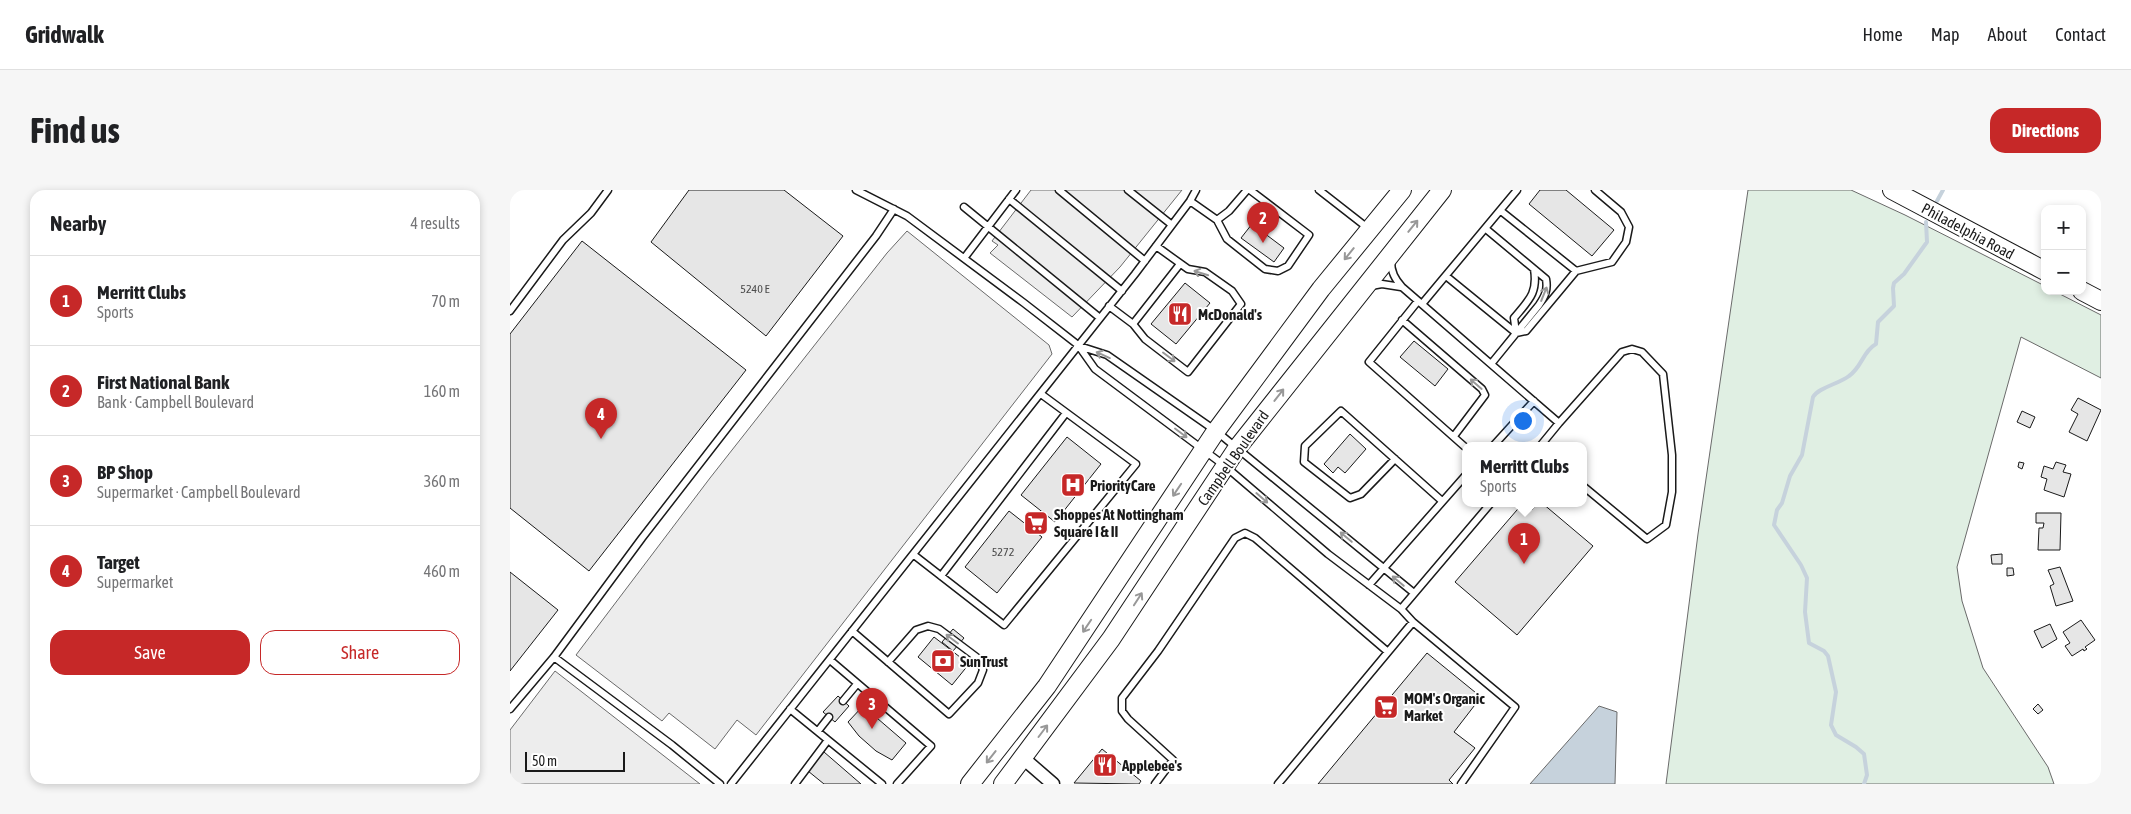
<!DOCTYPE html>
<meta charset="utf-8">
<style>
:root{--surface:#fff;--page:#f6f6f6;--text:#202124;--muted:#757577;--line:#e0e0e0;--accent:#c62828}
body{margin:0;font-family:"Asap Condensed",sans-serif;background:var(--page);color:var(--text)}
.controls{position:absolute;right:15px;top:15px;display:grid;overflow:hidden;border-radius:10px;box-shadow:0 2px 8px #0003}
.controls button{width:45px;height:45px;display:grid;place-items:center;padding:0;border:0;border-bottom:1px solid var(--line);background:var(--surface);color:var(--text);font:25px sans-serif}
.scale{position:absolute;left:15px;bottom:12px;width:100px;box-sizing:border-box;padding-left:5px;border:2px solid #1a1a1a;border-top:0;font-size:14px;line-height:18px;white-space:nowrap;color:#1a1a1a;-webkit-text-stroke:4px #fff;paint-order:stroke}
.you{position:absolute;left:1012px;top:230px;width:18px;height:18px;margin:-12px;border:4px solid #fff;border-radius:50%;background:#1a73e8;box-shadow:0 0 0 8px #1a73e833}
.badge{display:grid;place-items:center;width:32px;height:32px;border-radius:50%;background:var(--accent);color:#fff;font-size:16px;font-weight:700}
.pin{position:absolute;translate:-50% -41px;filter:drop-shadow(0 1px 2px #0008)}
.pin::after{content:'';position:absolute;top:26px;width:18px;height:15px;background:inherit;clip-path:polygon(0 0,100% 0,50% 100%)}
.popup{position:absolute;left:952px;top:252px;width:125px;height:65px;box-sizing:border-box;display:grid;place-content:center;border-radius:10px;background:var(--surface);filter:drop-shadow(0 1px 4px #0005);font-size:16px;white-space:nowrap;color:var(--muted)}
.popup b{font-size:19px;color:var(--text)}
.popup::after{content:'';position:absolute;left:50%;top:100%;margin-left:-10px;border:10px solid transparent;border-top-color:var(--surface)}
.list{margin:0;padding:0;list-style:none}
h2{display:flex;justify-content:space-between;align-items:center;height:65px;margin:0;padding:0 20px;font-size:21px}
h2 small{font-size:16px;font-weight:400;color:var(--muted)}
.list li{display:grid;grid-template-columns:32px 1fr auto;gap:15px;align-items:center;box-sizing:border-box;height:90px;padding:0 20px;border-top:1px solid var(--line)}
.list b{display:block;font-size:19px;white-space:nowrap}
.list p{margin:0;font-size:16px;white-space:nowrap;color:var(--muted)}
.list em{font-size:16px;font-style:normal;color:var(--muted)}
.actions{display:flex;gap:10px;padding:15px 20px}
.actions a{flex:1;padding:11px 0;border:1px solid var(--accent);border-radius:15px;text-align:center;font-size:18px;color:var(--accent)}
.actions .main{background:var(--accent);color:#fff}
.map{position:relative;flex:none;width:1591px;height:594px;overflow:hidden;border-radius:15px}
header{display:flex;align-items:center;gap:30px;box-sizing:border-box;height:70px;padding:0 25px;background:var(--surface);border-bottom:1px solid var(--line)}
header strong{font-size:24px}
nav{display:flex;gap:28px;margin-inline-start:auto;font-size:18px}
.intro{display:flex;align-items:center;justify-content:space-between;box-sizing:border-box;height:120px;padding:0 30px}
h1{margin:0;font-size:35px}
.button{padding:12px 22px;border-radius:15px;background:var(--accent);color:#fff;font-size:18px;font-weight:700}
main{display:flex;gap:30px;padding:0 30px}
aside{flex:1;background:var(--surface);border-radius:15px;box-shadow:0 2px 8px #0003}
.map>svg:first-child{display:block}
</style>
<header>
<strong>Gridwalk</strong>
<nav><a>Home</a><a>Map</a><a>About</a><a>Contact</a></nav>
</header>
<div class="intro"><h1>Find us</h1><a class="button">Directions</a></div>
<main>
<aside>
<h2>Nearby<small>4 results</small></h2>
<ul class="list">
<li><span class="badge">1</span><div><b>Merritt Clubs</b><p>Sports</p></div><em>70 m</em></li>
<li><span class="badge">2</span><div><b>First National Bank</b><p>Bank · Campbell Boulevard</p></div><em>160 m</em></li>
<li><span class="badge">3</span><div><b>BP Shop</b><p>Supermarket · Campbell Boulevard</p></div><em>360 m</em></li>
<li><span class="badge">4</span><div><b>Target</b><p>Supermarket</p></div><em>460 m</em></li>
</ul>
<div class="actions"><a class="main">Save</a><a>Share</a></div>
</aside>
<div class="map">
<svg width="1591" height="594" viewBox="0 0 1591 594">
<rect width="100%" height="100%" fill="#fff"/>
<!-- green -->
<path fill="#e0efe3" stroke="#6a6a6a" d="M 1238,0 L 1341,0 L 1395,25 L 1535,96 L 1535,101 L 1544,101 L 1591,125 L 1591,188 L 1511,147 L 1447,377 L 1452,411 L 1473,478 L 1538,577 L 1544,594 L 1156,594 L 1188,344 Z"/>
<!-- parking -->
<path fill="#ededed" stroke="#6a6a6a" d="M 521,0 L 672,0 L 610,77 L 562,127 L 480,63 L 488,55 L 482,51 Z
M 397,41 L 539,155 L 542,164 L 246,545 L 227,530 L 205,559 L 159,523 L 152,531 L 66,465 L 200,288 L 377,63 Z
M 45,481 L 190,594 L 0,594 L 0,540 Z"/>
<!-- water -->
<path fill="#c6d2dc" stroke="#6a6a6a" d="M 1089,516 L 1107,522 L 1105,594 L 1020,594 Z"/>
<g fill="none" stroke-linecap="round" stroke-linejoin="round">
<!-- stream -->
<path stroke="#c6d2dc" stroke-width="4" d="M 1427,11 L 1433,0
M 1354,594 L 1357,585 L 1354,564 L 1346,557 L 1326,545 L 1321,535 L 1326,502 L 1318,466 L 1314,461 L 1299,453 L 1295,422 L 1297,388 L 1291,375 L 1264,335 L 1267,320 L 1272,313 L 1280,286 L 1292,265 L 1303,207 C 1309,197 1329,194 1339,186 C 1352,177 1353,161 1366,154 L 1368,132 L 1384,116 L 1383,98 L 1384,93 L 1394,84 L 1417,52 L 1416,32"/>
</g>
<!-- building -->
<path fill="#e6e6e6" stroke="#1a1a1a" d="M 179,0 L 274,0 L 333,46 L 256,146 L 141,52 Z
M 1030,0 L 1056,0 L 1104,40 L 1082,66 L 1019,14 Z
M 742,34 L 774,58 L 764,72 L 731,48 Z
M 72,51 L 236,180 L 79,381 L 0,318 L 0,144 Z
M 675,93 L 700,113 L 666,154 L 641,134 Z
M 904,151 L 938,179 L 925,196 L 890,167 Z
M 1568,208 L 1591,220 L 1577,251 L 1559,242 L 1568,224 L 1561,220 Z
M 1512,221 L 1525,227 L 1520,238 L 1507,232 Z
M 840,244 L 856,259 L 835,283 L 828,277 L 823,283 L 814,274 Z
M 557,247 L 591,274 L 545,332 L 511,305 Z
M 1509,272 L 1514,273 L 1512,279 L 1508,277 Z
M 1546,272 L 1556,275 L 1553,282 L 1561,284 L 1554,307 L 1534,300 L 1537,289 L 1531,287 L 1534,276 L 1543,279 Z
M 1013,313 L 1022,320 L 1028,313 L 1032,313 L 1083,356 L 1007,445 L 945,392 Z
M 499,321 L 532,347 L 487,403 L 455,377 Z
M 1526,323 L 1551,323 L 1550,360 L 1528,360 L 1529,338 L 1533,338 L 1534,333 L 1526,333 Z
M 1492,364 L 1492,374 L 1482,374 L 1481,365 Z
M 1550,377 L 1563,411 L 1546,416 L 1540,396 L 1544,394 L 1538,380 Z
M 1497,378 L 1503,378 L 1504,385 L 1497,386 Z
M 0,382 L 48,420 L 0,481 Z
M 1571,430 L 1585,450 L 1575,457 L 1577,459 L 1574,461 L 1573,459 L 1562,466 L 1555,456 L 1560,453 L 1553,442 Z
M 1540,434 L 1547,449 L 1532,458 L 1524,441 Z
M 443,439 L 454,448 L 443,461 L 432,452 Z
M 424,447 L 459,474 L 442,495 L 408,467 Z
M 917,463 L 971,507 L 944,542 L 965,558 L 939,590 L 943,594 L 808,594 Z
M 328,506 L 339,516 L 325,532 L 313,522 Z
M 1528,514 L 1533,520 L 1528,524 L 1523,519 Z
M 353,516 L 396,553 L 382,570 L 366,561 L 349,546 L 338,532 Z
M 592,559 L 631,591 L 629,594 L 564,593 Z
M 314,562 L 351,594 L 314,594 L 298,581 Z"/>
<g fill="none" stroke-linecap="round" stroke-linejoin="round">
<defs>
<path id="service" d="M 346,0 L 397,26 L 514,113 L 568,155 L 585,179 L 715,276 L 818,364 L 891,419
M 549,0 L 635,71
M 618,0 L 662,35
M 809,0 L 859,39
M 499,9 L 612,101
M 680,11 L 707,30 L 717,49 L 755,79 L 768,81 L 778,76 L 799,45 L 740,0
M 454,17 L 590,128
M 991,21 L 1066,81
M 707,30 L 719,21 L 737,0
M 976,39 L 1036,89 C 1038,100 1035,106 1029,115 L 981,174
M 455,67 L 506,0
M 881,71 C 881,82 885,89 892,97 L 1049,233 L 1031,255
M 936,86 L 1006,143
M 861,96 L 872,94 L 891,97
M 908,111 L 859,172 L 955,257
M 912,114 L 1007,0
M 599,116 L 623,134 L 635,149 L 678,182 L 731,114 L 722,101 L 695,82 L 678,79 L 646,56
M 0,121 L 53,50 L 81,23 L 98,0
M 892,130 L 972,199 L 975,205 L 972,209 L 944,246
M 623,134 L 670,74
M 1006,143 L 1016,141 L 1066,81 L 1102,72 L 1116,52 L 1119,37 L 1111,22 L 1085,0
M 1006,143 L 1004,128 C 1019,110 1028,103 1024,79
M 569,156 L 597,165 L 706,241 L 904,403
M 1049,233 L 1112,162 L 1122,159 L 1132,162 L 1153,184 L 1162,265 L 1162,302 L 1156,335 L 1137,349 L 1073,296
M 984,255 L 1024,211
M 885,269 L 851,304 L 840,308 L 794,272 L 795,256 L 831,221 L 932,311
M 404,365 L 494,435 L 626,274 L 531,204
M 431,386 L 556,223
M 859,395 L 955,286
M 342,441 L 439,524 L 468,493 L 473,480 L 469,469 L 429,439 L 418,436 L 406,440 L 378,472
M 44,467 L 162,555 L 210,594
M 320,470 L 421,556 L 387,594
M 333,511 L 347,494
M 0,519 L 44,467 L 132,348 L 366,46 L 384,19
M 280,519 L 318,550 L 285,594
M 308,541 L 319,527
M 318,550 L 372,594
M 221,594 L 625,84 L 680,11 L 686,0
M 645,594 L 663,570 L 618,529 L 612,521 L 612,508 L 648,461 L 725,348 L 735,343 L 745,348 L 878,462
M 768,594 L 903,432
M 951,594 L 1005,517 L 903,432 L 891,419 L 981,313"/>
<path id="minor" d="M 513,568 L 543,594"/>
<path id="secondary" d="M 1382,0 L 1535,81
M 1572,101 L 1591,111
M 460,594 L 537,496 L 706,241 L 811,99 L 892,0
M 493,594 L 601,449 L 728,257 L 932,0"/>
</defs>
<!-- service casing -->
<use href="#service" stroke="#1a1a1a" stroke-width="9"/>
<!-- minor casing -->
<use href="#minor" stroke="#1a1a1a" stroke-width="15"/>
<!-- secondary casing -->
<use href="#secondary" stroke="#1a1a1a" stroke-width="20"/>
<!-- service -->
<use href="#service" stroke="#fff" stroke-width="6"/>
<!-- minor -->
<use href="#minor" stroke="#fff" stroke-width="12"/>
<!-- secondary -->
<use href="#secondary" stroke="#fff" stroke-width="18"/>
</g>
<!-- one-way arrows -->
<defs><path id="oneway-shaft" d="M-6 0H5M1.5-3L5.5 0L1.5 3" fill="none" stroke-width="1.6" stroke-linecap="round" stroke-linejoin="round" transform="scale(1.25)"/></defs>
<g stroke="#989898">
<use href="#oneway-shaft" transform="translate(903 36) rotate(-51)"/>
<use href="#oneway-shaft" transform="translate(839 64) rotate(129)"/>
<use href="#oneway-shaft" transform="translate(691 83) rotate(-163)"/>
<use href="#oneway-shaft" transform="translate(1034 104) rotate(-68)"/>
<use href="#oneway-shaft" transform="translate(593 165) rotate(-156)"/>
<use href="#oneway-shaft" transform="translate(659 167) rotate(37)"/>
<use href="#oneway-shaft" transform="translate(966 194) rotate(-139)"/>
<use href="#oneway-shaft" transform="translate(769 205) rotate(-52)"/>
<use href="#oneway-shaft" transform="translate(671 243) rotate(37)"/>
<use href="#oneway-shaft" transform="translate(667 300) rotate(124)"/>
<use href="#oneway-shaft" transform="translate(752 308) rotate(41)"/>
<use href="#oneway-shaft" transform="translate(836 347) rotate(-140)"/>
<use href="#oneway-shaft" transform="translate(888 391) rotate(-140)"/>
<use href="#oneway-shaft" transform="translate(628 409) rotate(-57)"/>
<use href="#oneway-shaft" transform="translate(577 436) rotate(124)"/>
<use href="#oneway-shaft" transform="translate(442 449) rotate(-143)"/>
<use href="#oneway-shaft" transform="translate(533 541) rotate(-53)"/>
<use href="#oneway-shaft" transform="translate(481 567) rotate(128)"/>
</g>
<!-- icons -->
<defs>
<symbol id="restaurant-square" viewBox="-11 -11 22 22"><rect x="-9" y="-9" width="18" height="18" rx="4" fill="#c62828" stroke="#fff"/><path d="M-5-6h1v4h1v-4h1v4h1v-4h1v5L-1.5 .5V6h-2V.5L-5-1ZM5-6V6H3V1.5H1.5Q1.5-4 5-6Z" fill="#fff"/></symbol>
<symbol id="hospital-square" viewBox="-11 -11 22 22"><rect x="-9" y="-9" width="18" height="18" rx="4" fill="#c62828" stroke="#fff"/><path d="M-5-5h3v3.5h4V-5h3V5h-3V1.5h-4V5h-3Z" fill="#fff"/></symbol>
<symbol id="supermarket-square" viewBox="-11 -11 22 22"><rect x="-9" y="-9" width="18" height="18" rx="4" fill="#c62828" stroke="#fff"/><path d="M-6-5.5h2.5l.6 2H6L4.5 2H-2.5L-4.4-4H-6ZM-1.5 3.2a1.3 1.3 0 1 0 .1 0ZM3 3.2a1.3 1.3 0 1 0 .1 0Z" fill="#fff"/></symbol>
<symbol id="bank-square" viewBox="-11 -11 22 22"><rect x="-9" y="-9" width="18" height="18" rx="4" fill="#c62828" stroke="#fff"/><path d="M-6-4H6V4H-6ZM0-2.3a2.3 2.3 0 1 0 0 4.6a2.3 2.3 0 1 0 0-4.6Z" fill="#fff"/></symbol>
</defs>
<g fill-rule="evenodd">
<use href="#restaurant-square" x="656" y="110" width="28" height="28"/>
<use href="#hospital-square" x="549" y="281" width="28" height="28"/>
<use href="#supermarket-square" x="512" y="319" width="28" height="28"/>
<use href="#bank-square" x="419" y="457" width="28" height="28"/>
<use href="#supermarket-square" x="862" y="503" width="28" height="28"/>
<use href="#restaurant-square" x="581" y="561" width="28" height="28"/>
</g>
<g text-anchor="middle" dominant-baseline="central" stroke-width="4" stroke-linejoin="round" paint-order="stroke">
<!-- number labels -->
<g font-size="12" fill="#4d4d4d">
<text x="245" y="99">5240 E</text>
<text x="493" y="362">5272</text>
</g>
<!-- street labels -->
<g font-size="15" fill="#1a1a1a" stroke="#fff">
<text transform="translate(1458 41) rotate(28)">Philadelphia Road</text>
<text transform="translate(723 268) rotate(-55)">Campbell Boulevard</text>
</g>
<!-- poi labels -->
<g font-size="15" font-weight="bold" fill="#1a1a1a" stroke="#fff" text-anchor="start">
<text x="688" y="124">McDonald's</text>
<text x="580" y="295">PriorityCare</text>
<text x="544" y="324">Shoppes At Nottingham<tspan x="544" dy="17">Square I &amp; II</tspan></text>
<text x="450" y="471">SunTrust</text>
<text x="894" y="508">MOM's Organic<tspan x="894" dy="17">Market</tspan></text>
<text x="612" y="575">Applebee's</text>
</g>
</g>
</svg>
<div class="controls">
<button>+</button>
<button>−</button>
</div>
<div class="scale">50 m</div>
<div class="you"></div>
<div class="pin badge" style="left:1014px;top:374px">1</div>
<div class="popup"><b>Merritt Clubs</b>Sports</div>
<div class="pin badge" style="left:753px;top:53px">2</div>
<div class="pin badge" style="left:362px;top:539px">3</div>
<div class="pin badge" style="left:91px;top:249px">4</div>
</div>
</main>
